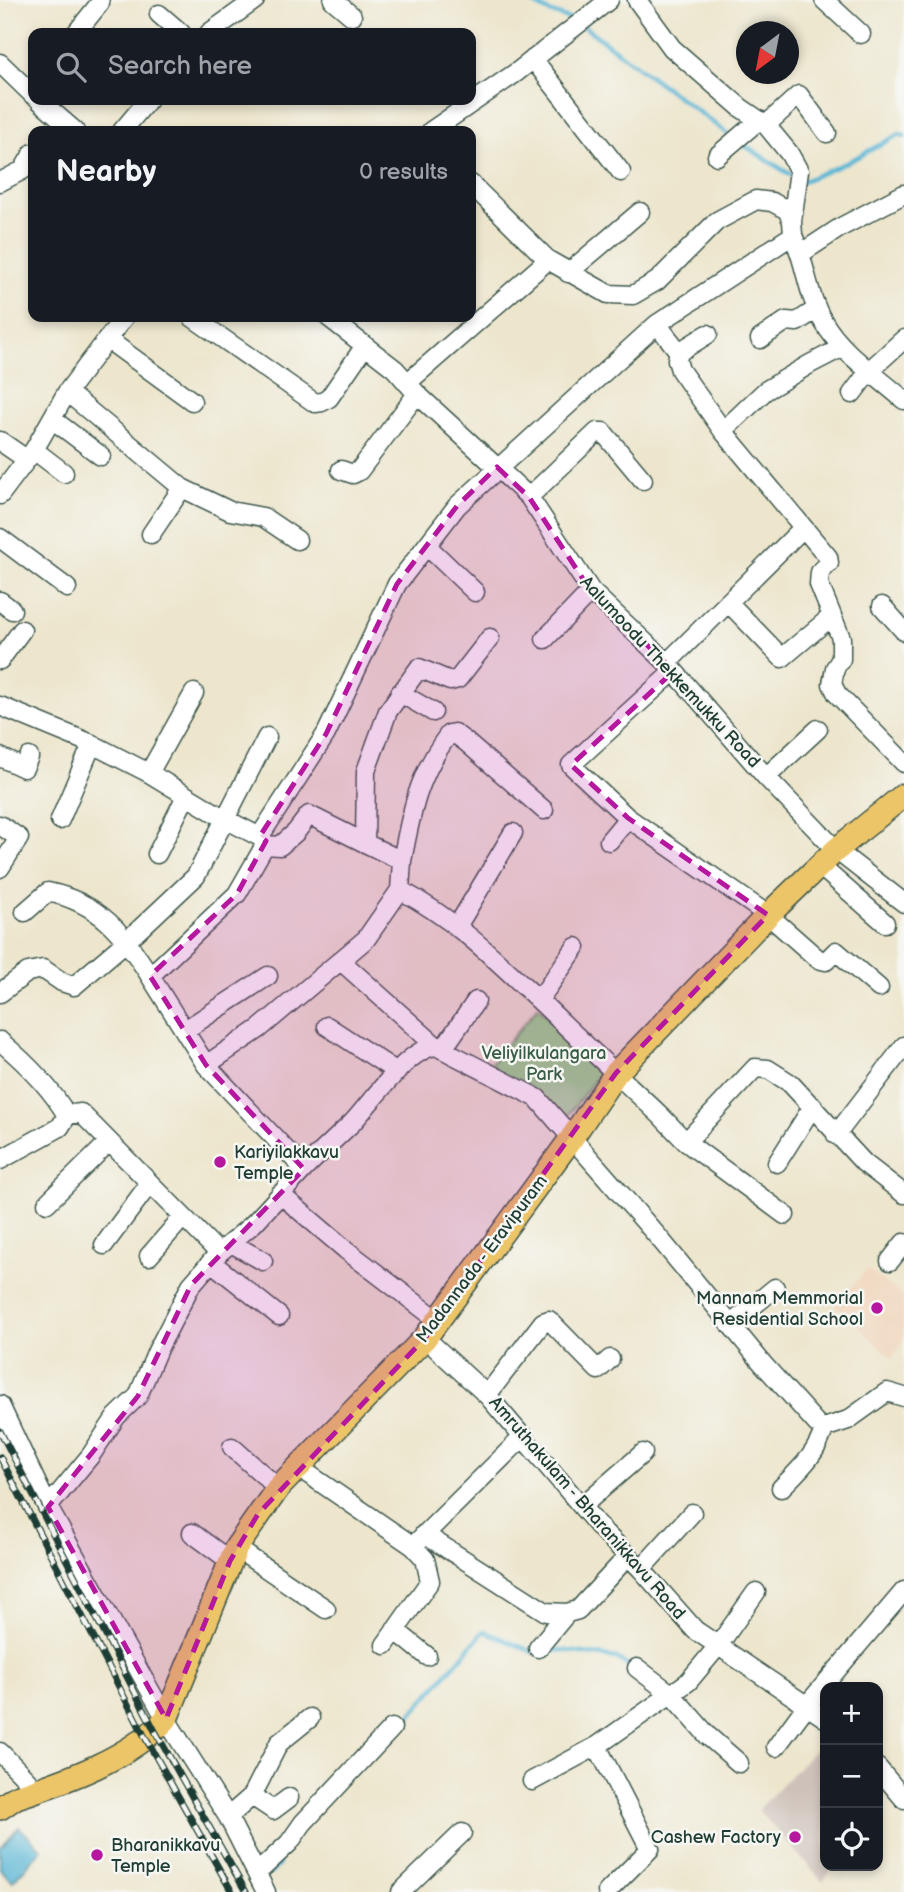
<!DOCTYPE html>
<meta charset="utf-8">
<style>
:root{--surface:#171b24;--page:#20242c;--text:#f1f3f6;--muted:#9ea1a6;--line:#363941}
body{margin:0;font-family:"Balsamiq Sans",sans-serif;background:var(--page);color:var(--text)}
.controls{position:absolute;right:21px;bottom:21px;display:grid;overflow:hidden;border-radius:14px;box-shadow:0 4px 10px #0003}
.controls button{width:63px;height:63px;display:grid;place-items:center;padding:0;border:0;border-bottom:2px solid var(--line);background:var(--surface);color:var(--text);font:35px sans-serif}
.compass{position:absolute;left:736px;top:21px;width:63px;height:63px;border-radius:50%;background:var(--surface);box-shadow:0 4px 10px #0003;rotate:212deg}
.list{margin:0;padding:0;list-style:none}
h2{display:flex;justify-content:space-between;align-items:center;height:91px;margin:0;padding:0 28px;font-size:30px}
h2 small{font-size:23px;font-weight:400;color:var(--muted)}
.icon{flex:none;width:38px;height:38px;fill:none;stroke:currentColor;stroke-width:2;stroke-linecap:round;stroke-linejoin:round}
.map{position:relative;flex:none;width:904px;height:1892px;overflow:hidden}
.search{position:absolute;background:var(--surface);box-shadow:0 4px 10px #0003;left:28px;top:28px;width:448px;height:77px;display:flex;align-items:center;gap:18px;box-sizing:border-box;padding:0 24px;border-radius:14px;color:var(--muted);font-size:26px}
.panel{position:absolute;background:var(--surface);box-shadow:0 4px 10px #0003;left:28px;top:126px;width:448px;height:196px;border-radius:14px}
.map>svg:first-child{display:block}
</style>
<div class="map">
<svg width="904" height="1892" viewBox="0 0 904 1892">
<rect width="100%" height="100%" fill="#f6f6f2"/>
<filter id="ink" filterUnits="userSpaceOnUse"><feTurbulence type="fractalNoise" baseFrequency=".0143" numOctaves="2"/><feDisplacementMap in="SourceGraphic" scale="14" xChannelSelector="R" yChannelSelector="G"/><feConvolveMatrix kernelMatrix="1 2 1 2 8 2 1 2 1" color-interpolation-filters="sRGB"/></filter>
<filter id="wash" filterUnits="userSpaceOnUse"><feTurbulence type="fractalNoise" baseFrequency=".00686" numOctaves="4" result="noise"/><feDisplacementMap in="SourceGraphic" scale="28" xChannelSelector="R" yChannelSelector="G"/><feGaussianBlur stdDeviation="1.57" result="paint"/><feColorMatrix in="noise" values="0 0 0 0 0 0 0 0 0 0 0 0 0 0 0 0 0 1.4 0 .05"/><feComposite in="paint" operator="in"/></filter>
<g filter="url(#wash)">
<rect width="100%" height="100%" fill="#ede6cd"/>
<!-- built -->
<path fill="#f0d5bc" d="M 867,1269 L 904,1297 L 904,1341 L 892,1358 L 835,1305 Z"/>
<!-- industrial -->
<path fill="#cec1b9" d="M 825,1739 L 825,1866 L 834,1866 L 823,1882 L 758,1810 Z"/>
<!-- green -->
<path fill="#9ad88e" stroke="#5c8a61" stroke-width="2" d="M 538,1007 L 603,1069 L 563,1122 L 488,1067 Z"/>
<!-- water -->
<path fill="#57b5d5" stroke="#3b7984" stroke-width="2" d="M 19,1827 L 42,1849 L 13,1881 L 0,1869 L 0,1848 Z"/>
<g fill="none" stroke-linecap="round" stroke-linejoin="round">
<!-- stream -->
<path stroke="#57b5d5" stroke-width="4.5" d="M 527,0 L 547,11 L 574,21
M 582,25 L 732,137
M 739,142 L 794,177
M 801,182 L 848,162 L 900,134 L 904,136
M 542,1651 L 561,1650 L 617,1658 L 631,1668
M 396,1732 L 484,1631 L 533,1652
M 271,1873 L 279,1864"/>
</g>
</g>
<g filter="url(#ink)">
<g fill="none" stroke-linecap="round" stroke-linejoin="round">
<defs>
<path id="minor" d="M 333,0 L 352,16
M 637,0 L 672,48 L 741,108 L 766,125 L 789,153 L 799,171 L 792,221
M 824,0 L 861,34
M 159,14 L 181,33
M 76,33 L 100,3
M 209,33 L 255,0
M 533,59 L 621,172
M 0,63 L 33,95
M 39,100 L 75,131
M 766,125 L 799,95 L 827,133
M 122,131 L 148,100
M 431,131 L 517,72 L 609,0
M 717,156 L 759,120
M 0,182 L 23,170 L 33,153
M 471,184 L 548,260 L 608,294 L 633,295 L 657,281 L 717,221 L 756,200 L 772,202 L 787,210 L 792,221 L 793,235 L 800,254
M 904,194 L 841,227 L 800,254 C 807,276 811,301 823,321 C 841,353 877,376 904,400
M 568,273 L 640,212
M 192,317 L 315,403 L 322,402 L 329,398 L 364,347
M 328,317 L 395,369 L 417,394 L 529,497 L 591,591 L 667,663 L 766,777 L 836,850 L 904,903
M 657,324 L 679,352 L 677,360 L 680,370 L 723,431 L 828,557 L 829,563 L 820,572 L 819,584 L 841,638 L 841,659 L 835,668 L 832,684 L 837,694 L 904,763
M 107,339 L 192,401
M 760,339 L 786,321 L 797,322 L 817,309
M 679,352 L 708,334
M 407,383 L 548,260
M 67,392 L 182,488 L 230,511 L 263,517 L 297,540
M 852,394 L 870,370 L 904,339
M 52,419 L 101,456
M 723,431 L 765,391 L 810,364 L 843,347
M 0,441 L 26,459
M 34,450 L 64,473
M 341,470 L 353,474 L 359,471 L 417,394
M 0,495 L 34,450 L 67,392 L 124,317
M 529,497 L 597,432 L 603,432 L 643,480
M 151,534 L 182,488
M 0,538 L 67,588
M 427,546 L 475,592
M 0,601 L 12,610
M 728,602 L 782,658 L 832,616
M 882,606 L 904,631
M 545,639 L 591,591
M 0,660 L 22,630
M 667,663 L 803,528
M 674,671 L 571,765 L 628,818 L 768,915 L 818,959 L 826,961 L 836,951 L 879,988
M 400,693 L 433,712
M 0,706 L 92,744 L 149,773 L 225,819 L 262,838 L 265,845 L 237,894 L 150,976 L 206,1065 L 304,1169 L 254,1223 L 219,1253 L 191,1285 L 157,1351 L 138,1396 L 116,1417 L 91,1455 L 48,1507
M 0,757 L 24,768 L 29,757
M 149,773 L 194,693
M 766,777 L 818,729
M 60,820 L 92,744
M 0,825 L 19,838 L 0,868
M 260,836 L 326,734 L 397,584 L 457,506 L 657,324 L 793,235
M 609,841 L 628,818
M 265,845 L 280,846 L 296,832 L 309,815 L 365,843
M 157,854 L 186,796
M 402,861 C 411,813 418,775 449,734 L 454,733 L 466,742 L 544,810
M 820,866 L 885,923
M 400,890 L 402,861 L 365,843 L 366,771 L 388,711 L 419,668 L 450,681 L 458,679 L 490,638
M 25,912 L 48,892 C 100,903 123,933 150,976
M 458,925 L 513,833
M 341,961 L 436,1046
M 0,993 L 28,972 L 43,969 L 62,982 L 74,986 L 128,940 L 196,876 L 267,737
M 539,1000 L 576,947
M 327,1026 L 397,1072
M 185,1030 L 268,976
M 0,1041 C 25,1062 51,1087 67,1116 L 60,1127 L 0,1160
M 443,1049 L 476,1001
M 206,1065 L 259,1029 L 366,939 L 400,890 C 458,921 496,960 543,1004 C 582,1042 622,1079 661,1116 L 686,1142 L 755,1068 L 768,1069 L 790,1083 L 864,1163 L 904,1194
M 66,1115 L 81,1113 L 219,1253
M 836,1135 L 904,1046
M 686,1142 L 785,1215
M 777,1163 L 813,1106
M 304,1169 C 320,1153 336,1138 352,1123 C 372,1102 407,1049 436,1046 L 537,1098 L 660,1239 L 763,1364 L 817,1424 L 824,1428 L 848,1420 L 887,1392 L 904,1397
M 280,1194 L 346,1250 L 439,1321
M 47,1203 L 109,1142
M 231,1243 L 263,1261
M 104,1245 L 150,1183
M 149,1256 L 183,1217
M 890,1261 L 904,1243
M 211,1262 L 279,1316
M 730,1325 L 775,1288
M 425,1338 L 487,1395 L 601,1529 L 641,1569 L 695,1630 L 825,1718
M 487,1395 L 543,1322 L 549,1320 L 598,1370 L 610,1359
M 0,1405 L 48,1507 L 166,1719 L 228,1817 L 266,1892
M 232,1447 L 278,1488
M 298,1467 L 413,1546 L 524,1436
M 781,1488 C 799,1470 818,1453 824,1428
M 582,1506 L 643,1453
M 192,1533 L 230,1561
M 424,1534 L 546,1612 L 567,1613 L 578,1610 L 628,1556
M 236,1548 L 326,1609
M 641,1569 L 692,1513
M 395,1630 L 427,1656
M 385,1645 L 430,1581 L 425,1559 L 413,1546
M 538,1648 L 567,1613
M 637,1668 L 671,1694 L 708,1736 L 739,1763
M 776,1747 L 807,1705 L 904,1591
M 0,1752 L 37,1790
M 878,1768 L 904,1799
M 532,1781 L 597,1746
M 252,1796 L 273,1810 L 289,1798
M 228,1817 L 252,1796 L 279,1743 L 310,1718
M 257,1873 L 289,1843 L 303,1823 L 392,1728
M 401,1892 L 462,1833
M 607,1892 L 650,1849 L 597,1746 L 688,1682 L 718,1646 L 756,1592"/>
<path id="major" d="M 0,1808 L 16,1797 C 66,1781 130,1758 166,1719 L 236,1548 L 278,1488 L 425,1338 L 571,1139 L 616,1073 L 768,915 L 836,850 L 904,795"/>
</defs>
<!-- minor casing -->
<use href="#minor" stroke="#3e564b" stroke-width="21"/>
<!-- major casing -->
<use href="#major" stroke="#3e564b" stroke-width="26"/>
<!-- minor -->
<use href="#minor" stroke="#fff" stroke-width="18"/>
<!-- major -->
<use href="#major" stroke="#edc569" stroke-width="23"/>
<defs>
<path id="rail" d="M 0,1431 L 155,1731 L 246,1892
M 0,1457 L 146,1739 L 232,1892"/>
</defs>
<!-- rail casing -->
<use href="#rail" stroke="#1f3d34" stroke-width="7"/>
<!-- rail -->
<use href="#rail" stroke="#f6f6f2" stroke-width="4.5" stroke-dasharray="13" stroke-linecap="butt"/>
</g>
</g>
<!-- marked area -->
<path fill="#b5179e" fill-opacity="0.2" stroke="#b5179e" stroke-width="5" stroke-dasharray="14 9" stroke-linejoin="round" d="M 497,467 L 529,497 L 591,591 L 674,671 L 571,765 L 628,818 L 768,915 L 616,1073 L 425,1338 L 258,1514 L 230,1561 L 166,1719 L 48,1507 L 138,1396 L 191,1285 L 304,1169 L 206,1065 L 150,976 L 237,894 L 266,841 L 260,836 L 326,734 L 397,584 L 457,506 Z"/>
<!-- markers -->
<g fill="#b5179e" stroke="#f6f6f2" stroke-width="2.5">
<circle cx="220" cy="1162" r="7"/>
<circle cx="877" cy="1308" r="7"/>
<circle cx="795" cy="1837" r="7"/>
<circle cx="97" cy="1855" r="7"/>
</g>
<g text-anchor="middle" dominant-baseline="central" stroke-width="5" stroke-linejoin="round" paint-order="stroke">
<!-- street labels -->
<g font-size="18" fill="#1f3d34" stroke="#f6f6f2">
<text transform="translate(670 672) rotate(47)">Aalumoodu Thekkemukku Road</text>
<text transform="translate(482 1259) rotate(-53)">Madannada - Eravipuram</text>
<text transform="translate(587 1508) rotate(49)">Amruthakulam - Bharanikkavu Road</text>
</g>
<!-- park labels -->
<g font-size="18" fill="#385c46" stroke="#f6f6f2">
<text x="544" y="1053">Veliyilkulangara<tspan x="544" dy="21">Park</tspan></text>
</g>
<!-- poi labels -->
<g font-size="18" fill="#1f3d34" stroke="#f6f6f2" text-anchor="start">
<text x="234" y="1152">Kariyilakkavu<tspan x="234" dy="21">Temple</tspan></text>
<text x="863" y="1298" text-anchor="end">Mannam Memmorial<tspan x="863" dy="21">Residential School</tspan></text>
<text x="781" y="1837" text-anchor="end">Cashew Factory</text>
<text x="111" y="1845">Bharanikkavu<tspan x="111" dy="21">Temple</tspan></text>
</g>
</g>
</svg>
<div class="controls">
<button>+</button>
<button>−</button>
<button><svg class="icon" aria-label="locate" viewBox="0 0 24 24"><circle cx="12" cy="12" r="6"/><path d="M12 2v4M12 18v4M2 12h4M18 12h4"/></svg></button>
</div>
<svg class="compass" viewBox="-18 -18 36 36"><path d="M0-13l5 13h-10z" fill="#e53935"/><path d="M0 13l5-13h-10z" fill="#9ea1a6"/></svg>
<div class="search"><svg class="icon" aria-label="search" viewBox="0 0 24 24"><circle cx="10" cy="10" r="6"/><path d="M15 15l6 6"/></svg>Search here</div>
<section class="panel">
<h2>Nearby<small>0 results</small></h2>
<ul class="list">
</ul>
</section>
</div>
